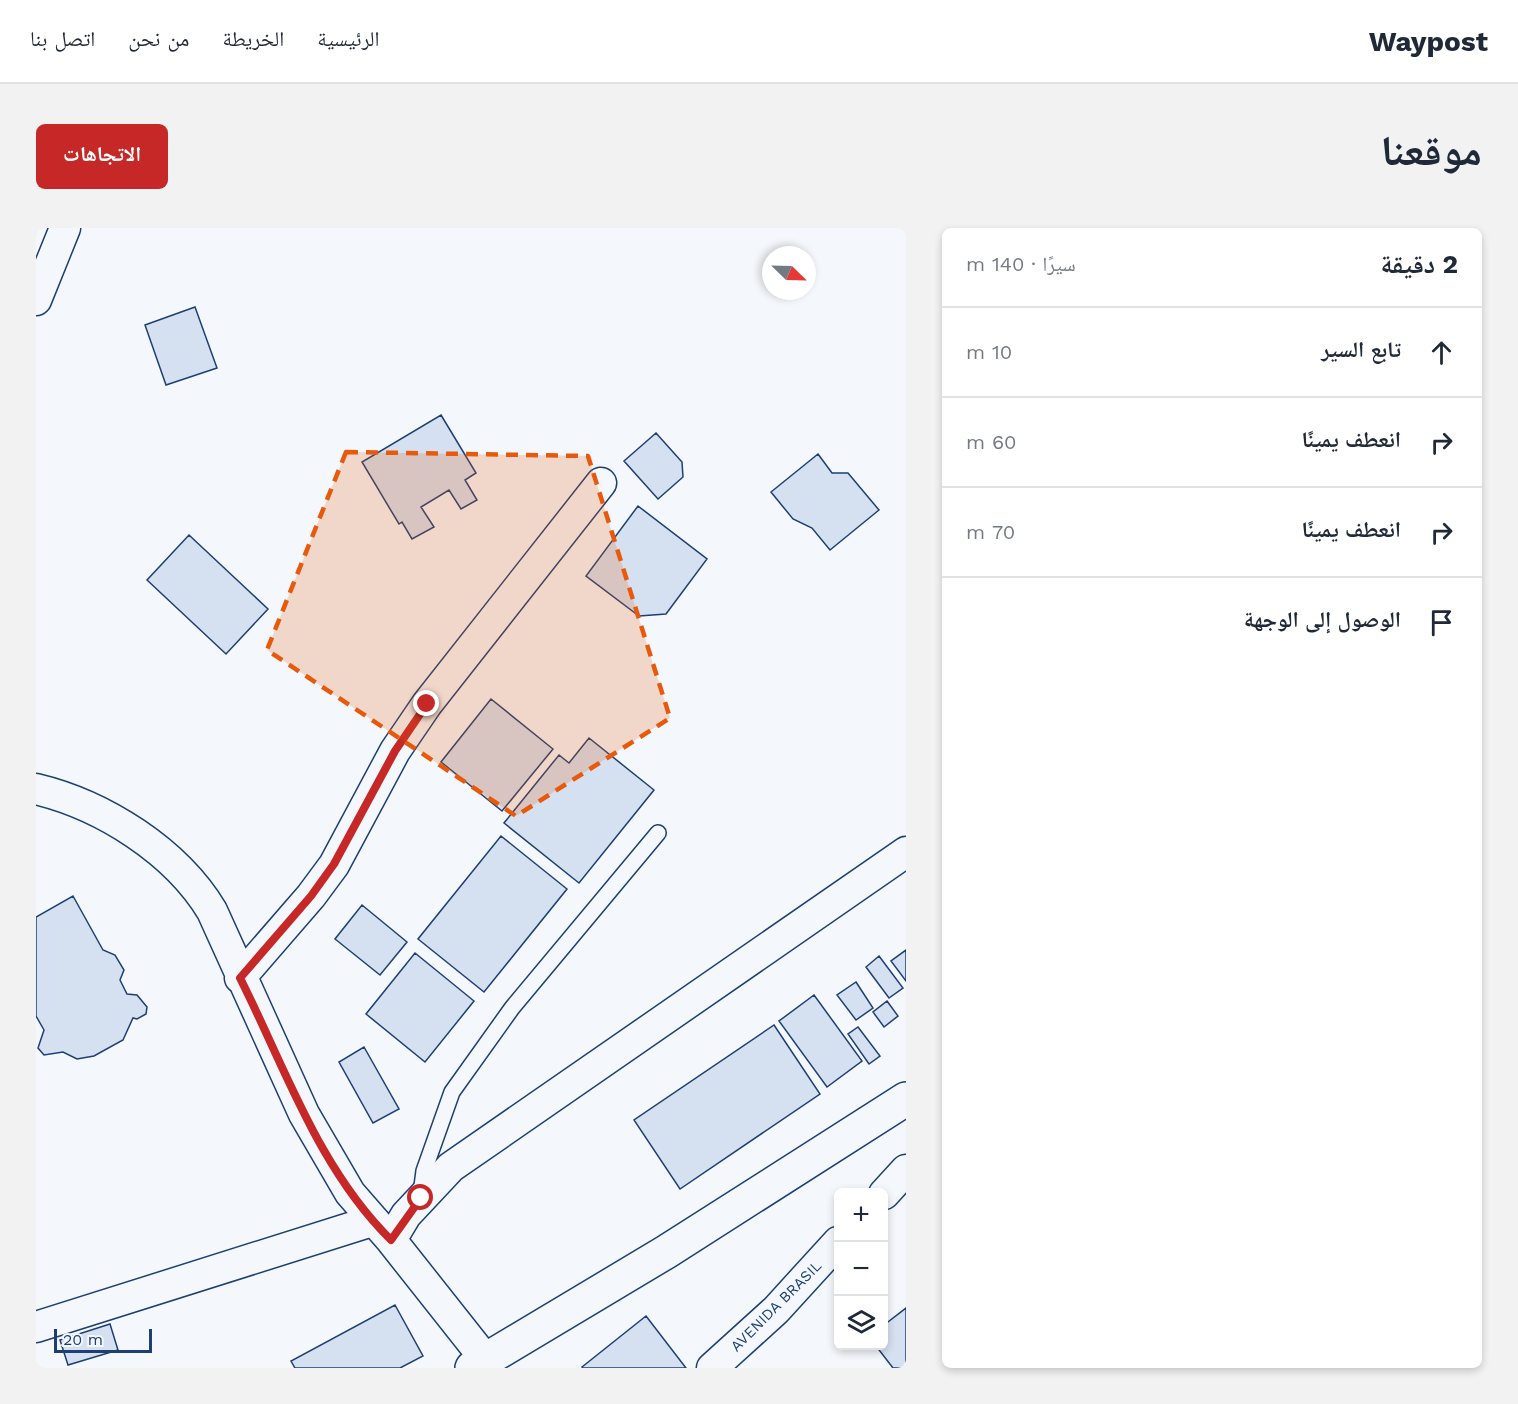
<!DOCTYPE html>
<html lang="ar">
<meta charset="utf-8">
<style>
:root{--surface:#fff;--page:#f2f2f3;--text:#1f2937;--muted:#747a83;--line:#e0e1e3;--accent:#c62828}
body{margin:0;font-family:"Work Sans","Noto Naskh Arabic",sans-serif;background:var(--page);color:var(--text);direction:rtl}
.controls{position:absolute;right:18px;bottom:18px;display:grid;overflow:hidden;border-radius:9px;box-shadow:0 3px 9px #0003}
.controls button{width:54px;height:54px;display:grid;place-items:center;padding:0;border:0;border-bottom:2px solid var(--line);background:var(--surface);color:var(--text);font:30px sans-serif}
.compass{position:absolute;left:726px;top:18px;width:54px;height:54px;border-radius:50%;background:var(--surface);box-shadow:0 3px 9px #0003;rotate:113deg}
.scale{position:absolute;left:18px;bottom:15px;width:98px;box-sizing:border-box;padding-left:6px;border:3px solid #1d3f73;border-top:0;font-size:16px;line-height:21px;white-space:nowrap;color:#1d3f73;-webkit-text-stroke:4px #f4f7fb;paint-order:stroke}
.stop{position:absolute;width:18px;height:18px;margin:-14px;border:4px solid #c62828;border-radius:50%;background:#fff}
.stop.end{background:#c62828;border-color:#fff;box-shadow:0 2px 6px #0008}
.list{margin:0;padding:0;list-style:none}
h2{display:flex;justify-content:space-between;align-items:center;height:78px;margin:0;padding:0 24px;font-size:26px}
h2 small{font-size:20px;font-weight:400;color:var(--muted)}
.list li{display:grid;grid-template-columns:39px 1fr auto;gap:18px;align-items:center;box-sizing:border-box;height:90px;padding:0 24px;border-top:2px solid var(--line)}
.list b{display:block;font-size:22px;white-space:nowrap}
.list em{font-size:20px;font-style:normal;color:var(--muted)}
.icon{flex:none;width:33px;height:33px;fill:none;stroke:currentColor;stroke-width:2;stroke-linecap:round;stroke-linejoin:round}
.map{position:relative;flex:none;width:870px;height:1140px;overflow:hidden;direction:ltr;border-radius:9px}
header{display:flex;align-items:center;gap:36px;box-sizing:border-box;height:84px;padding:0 30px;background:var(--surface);border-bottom:2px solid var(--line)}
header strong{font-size:28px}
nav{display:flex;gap:33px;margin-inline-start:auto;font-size:21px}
.intro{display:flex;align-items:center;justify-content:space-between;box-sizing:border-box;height:144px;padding:0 36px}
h1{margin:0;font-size:42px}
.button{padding:15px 27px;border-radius:9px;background:var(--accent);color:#fff;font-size:21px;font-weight:700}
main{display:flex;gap:36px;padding:0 36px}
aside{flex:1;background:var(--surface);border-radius:9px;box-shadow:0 3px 9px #0003}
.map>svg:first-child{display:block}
</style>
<header>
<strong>Waypost</strong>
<nav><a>الرئيسية</a><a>الخريطة</a><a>من نحن</a><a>اتصل بنا</a></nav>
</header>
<div class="intro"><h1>موقعنا</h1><a class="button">الاتجاهات</a></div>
<main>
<aside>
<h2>2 دقيقة<small>سيرًا · 140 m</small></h2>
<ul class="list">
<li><svg class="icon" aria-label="ahead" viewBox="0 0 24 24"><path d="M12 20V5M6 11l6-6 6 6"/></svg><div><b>تابع السير</b></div><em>10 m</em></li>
<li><svg class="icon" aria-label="right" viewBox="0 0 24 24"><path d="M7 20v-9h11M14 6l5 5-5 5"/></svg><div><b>انعطف يمينًا</b></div><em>60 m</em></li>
<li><svg class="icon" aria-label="right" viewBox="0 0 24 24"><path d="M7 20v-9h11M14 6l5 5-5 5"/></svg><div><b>انعطف يمينًا</b></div><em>70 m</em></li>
<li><svg class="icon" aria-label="arrive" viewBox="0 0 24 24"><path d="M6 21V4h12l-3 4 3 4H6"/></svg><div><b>الوصول إلى الوجهة</b></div></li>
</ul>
</aside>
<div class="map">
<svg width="870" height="1140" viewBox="0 0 870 1140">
<rect width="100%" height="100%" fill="#f4f7fb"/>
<!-- building -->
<path fill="#d5e0f0" stroke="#1d3f73" stroke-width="1.5" d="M 159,79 L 181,140 L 130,157 L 109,97 Z
M 405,187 L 440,245 L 429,252 L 441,272 L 425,281 L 413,262 L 385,279 L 398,299 L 376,311 L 366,294 L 363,296 L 326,234 Z
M 620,205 L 646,234 L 647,249 L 622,271 L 588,233 Z
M 782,226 L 796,245 L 812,245 L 843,282 L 794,322 L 776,300 L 757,291 L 735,264 Z
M 602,278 L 671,331 L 630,386 L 603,388 L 550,348 Z
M 153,307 L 232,381 L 190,426 L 111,352 Z
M 455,471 L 517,521 L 466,583 L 405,534 Z
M 553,510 L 618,562 L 543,655 L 468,595 L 523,527 L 533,535 Z
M 465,608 L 531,661 L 448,764 L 382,711 Z
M 37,668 L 67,722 L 79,727 L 88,742 L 84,752 L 91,766 L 101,767 L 111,779 L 110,786 L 101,791 L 97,790 L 87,812 L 58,828 L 41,831 L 27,824 L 8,827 L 2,820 L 8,802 L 0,788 L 0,689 Z
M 326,677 L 371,714 L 344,747 L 299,711 Z
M 870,722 L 870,753 L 855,733 Z
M 379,725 L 438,773 L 389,834 L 330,786 Z
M 843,728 L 867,760 L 853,770 L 830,739 Z
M 820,754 L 837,780 L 820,792 L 801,767 Z
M 778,767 L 826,833 L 791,859 L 743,793 Z
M 851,773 L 862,788 L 848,799 L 837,784 Z
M 738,797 L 784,866 L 644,961 L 598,892 Z
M 822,799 L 844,828 L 833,836 L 812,806 Z
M 328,819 L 363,881 L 337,895 L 303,834 Z
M 359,1077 L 387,1128 L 364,1140 L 259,1140 L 255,1133 Z
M 870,1080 L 870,1140 L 857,1140 L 840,1118 L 848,1118 L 848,1097 Z
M 610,1088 L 650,1140 L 547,1140 L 546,1139 Z
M 74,1096 L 82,1122 L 32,1137 L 24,1112 Z"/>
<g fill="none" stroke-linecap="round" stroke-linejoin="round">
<defs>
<path id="service" d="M 385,966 L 388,943 L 416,864 L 476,780 L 622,605"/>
<path id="minor" d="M 0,72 L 29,0
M 0,561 C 67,577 140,623 176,683 L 268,886 L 314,965 L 355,1012
M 204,750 L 275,668 L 298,637 L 359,523 L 391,476 L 565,255
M 848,966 L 870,942
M 0,1099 L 336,993
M 450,1132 L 355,1012 L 370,987 L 415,939 L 870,624
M 676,1140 L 740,1082 L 802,1014"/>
<path id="secondary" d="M 436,1140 L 630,1024 L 870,871"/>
</defs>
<!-- service casing -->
<use href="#service" stroke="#1d3f73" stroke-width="18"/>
<!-- minor casing -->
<use href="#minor" stroke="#1d3f73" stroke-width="33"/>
<!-- secondary casing -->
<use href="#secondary" stroke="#1d3f73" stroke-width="36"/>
<!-- service -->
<use href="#service" stroke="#f4f7fb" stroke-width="15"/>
<!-- minor -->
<use href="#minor" stroke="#f4f7fb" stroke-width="30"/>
<!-- secondary -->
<use href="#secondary" stroke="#f4f7fb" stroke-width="33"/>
</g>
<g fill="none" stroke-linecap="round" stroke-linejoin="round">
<!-- route -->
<path stroke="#c62828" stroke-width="8" d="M 385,970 L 355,1012 C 282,940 249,839 204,750 L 275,668 L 298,636 L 359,523 L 391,476"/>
</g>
<!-- marked area -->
<path fill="#e8590c" fill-opacity="0.2" stroke="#e8590c" stroke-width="4.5" stroke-dasharray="12 8" stroke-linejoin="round" d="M 310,224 L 552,228 L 634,490 L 480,588 L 231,422 Z"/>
<g text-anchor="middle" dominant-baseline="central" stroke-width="4.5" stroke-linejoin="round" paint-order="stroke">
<!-- street labels -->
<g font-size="15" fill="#1d3f73" stroke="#f4f7fb">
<text transform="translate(740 1078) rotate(-45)">AVENIDA BRASIL</text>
</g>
</g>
</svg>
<div class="controls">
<button>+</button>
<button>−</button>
<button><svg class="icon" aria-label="layers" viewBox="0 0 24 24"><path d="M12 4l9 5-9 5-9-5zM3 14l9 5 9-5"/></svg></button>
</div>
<svg class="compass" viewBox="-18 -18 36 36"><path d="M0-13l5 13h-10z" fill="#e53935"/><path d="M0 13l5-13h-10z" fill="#747a83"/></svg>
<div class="scale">20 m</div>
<div class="stop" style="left:385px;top:970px"></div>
<div class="stop end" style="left:391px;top:476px"></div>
</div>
</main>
